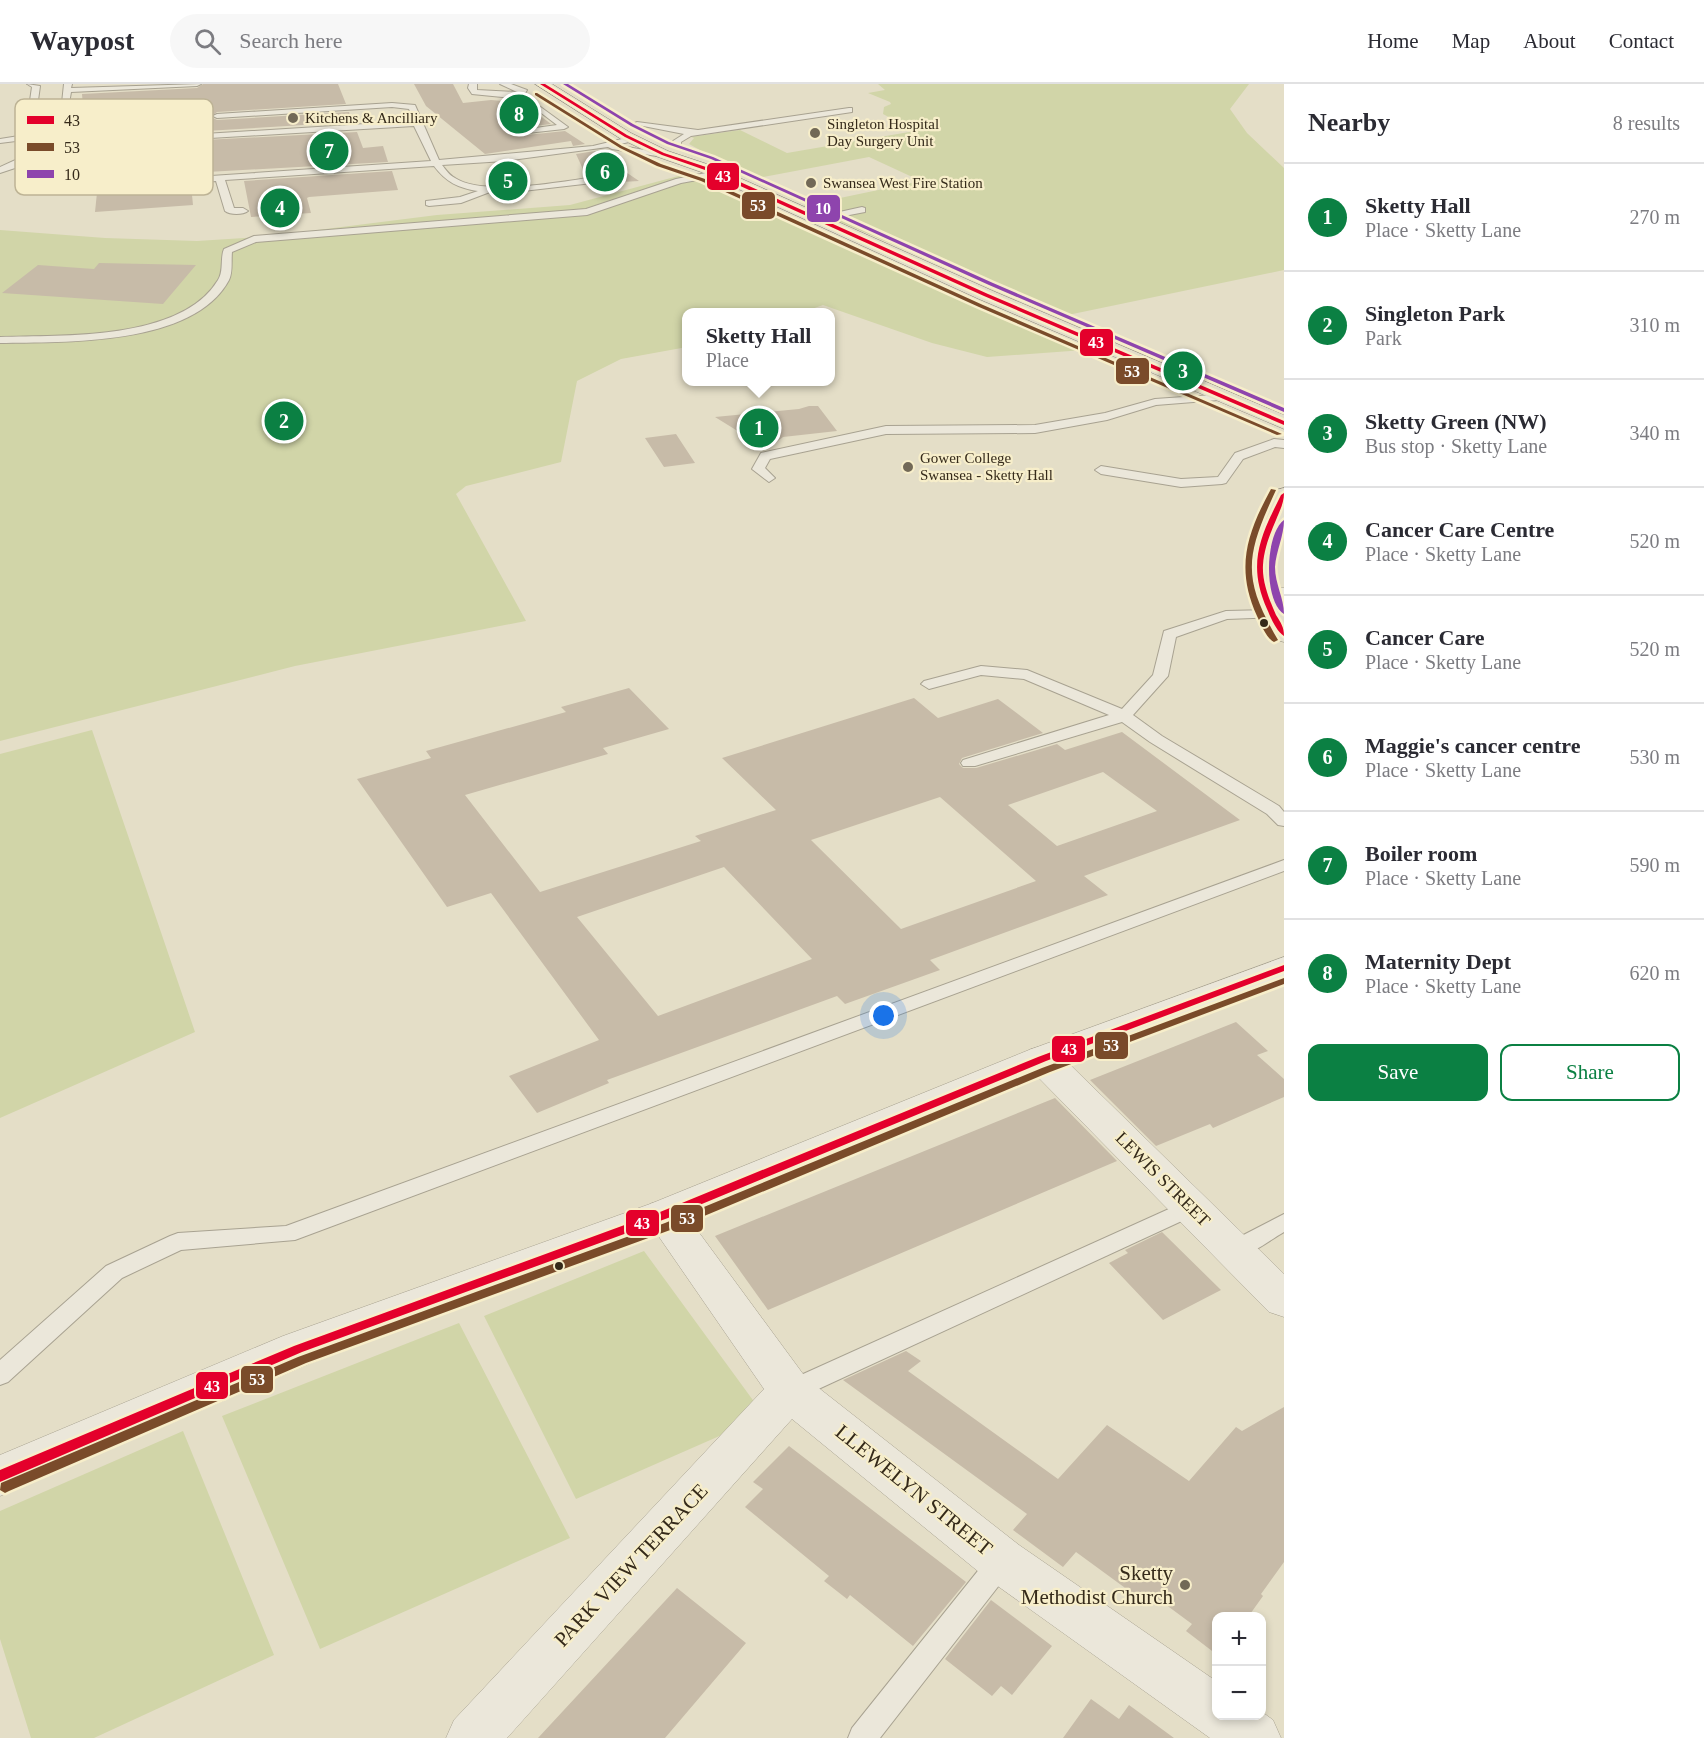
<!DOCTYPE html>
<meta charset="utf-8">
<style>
:root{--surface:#fff;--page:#f7f7f7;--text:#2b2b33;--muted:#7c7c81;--line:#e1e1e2;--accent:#0b8043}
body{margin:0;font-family:"Times New Roman",serif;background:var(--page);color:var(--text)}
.controls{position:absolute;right:18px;bottom:18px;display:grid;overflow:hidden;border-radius:12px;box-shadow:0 3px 9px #0003}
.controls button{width:54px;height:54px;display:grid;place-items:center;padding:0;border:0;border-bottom:2px solid var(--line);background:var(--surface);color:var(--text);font:30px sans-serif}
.you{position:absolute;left:884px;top:932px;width:21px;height:21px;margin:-15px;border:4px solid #fff;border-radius:50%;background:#1a73e8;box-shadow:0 0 0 9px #1a73e833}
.badge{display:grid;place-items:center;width:39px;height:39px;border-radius:50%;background:var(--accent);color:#fff;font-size:20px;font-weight:700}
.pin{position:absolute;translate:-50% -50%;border:3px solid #fff;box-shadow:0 2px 6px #0006}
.popup{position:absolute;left:682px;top:224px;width:153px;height:78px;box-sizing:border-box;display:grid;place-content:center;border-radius:12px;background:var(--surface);filter:drop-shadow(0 2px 4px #0005);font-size:20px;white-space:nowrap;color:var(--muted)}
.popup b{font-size:22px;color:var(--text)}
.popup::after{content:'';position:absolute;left:50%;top:100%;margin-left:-12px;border:12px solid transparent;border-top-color:var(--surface)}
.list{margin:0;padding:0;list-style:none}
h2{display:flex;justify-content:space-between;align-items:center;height:78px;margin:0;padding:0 24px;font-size:26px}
h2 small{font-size:20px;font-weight:400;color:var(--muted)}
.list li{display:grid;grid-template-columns:39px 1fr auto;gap:18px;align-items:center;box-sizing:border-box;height:108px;padding:0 24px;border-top:2px solid var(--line)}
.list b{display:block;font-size:22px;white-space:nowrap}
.list p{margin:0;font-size:20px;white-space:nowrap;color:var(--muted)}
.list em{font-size:20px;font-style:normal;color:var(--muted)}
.actions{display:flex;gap:12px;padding:18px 24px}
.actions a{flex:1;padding:14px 0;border:2px solid var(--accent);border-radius:12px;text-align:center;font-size:21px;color:var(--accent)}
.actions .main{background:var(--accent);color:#fff}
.icon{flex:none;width:33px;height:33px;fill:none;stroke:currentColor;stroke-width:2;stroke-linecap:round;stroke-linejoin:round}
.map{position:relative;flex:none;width:1284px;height:1654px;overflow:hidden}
header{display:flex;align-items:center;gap:36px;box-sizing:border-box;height:84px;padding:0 30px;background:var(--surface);border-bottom:2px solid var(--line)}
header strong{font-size:28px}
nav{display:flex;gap:33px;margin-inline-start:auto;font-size:21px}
.search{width:420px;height:54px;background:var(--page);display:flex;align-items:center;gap:15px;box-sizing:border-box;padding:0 21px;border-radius:33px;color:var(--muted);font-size:22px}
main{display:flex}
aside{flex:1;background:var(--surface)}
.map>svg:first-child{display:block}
</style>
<header>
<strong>Waypost</strong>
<div class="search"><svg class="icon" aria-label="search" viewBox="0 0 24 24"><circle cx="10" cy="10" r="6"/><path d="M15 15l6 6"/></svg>Search here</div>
<nav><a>Home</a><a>Map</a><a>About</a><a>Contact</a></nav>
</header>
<main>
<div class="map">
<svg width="1284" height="1654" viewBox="0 0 1284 1654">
<rect width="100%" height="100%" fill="#e4dec7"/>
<!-- green -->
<path fill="#d1d5a8" d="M 878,0 L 1249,0 L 1230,25 L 1247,49 L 1284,84 L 1284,186 L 1063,232 L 802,122 L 921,97 L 869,73 L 753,95 L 689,60 L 694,54 L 691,53 L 740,46 L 787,69 L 915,47 L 883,30 L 884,23 L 891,20 L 890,18 L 868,9 L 885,6 Z
M 682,91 L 1084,266 L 987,273 L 932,259 L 823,221 L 803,228 L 687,228 L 687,263 L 621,275 L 577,297 L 561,378 L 466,402 L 456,410 L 526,537 L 295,582 L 0,657 L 0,146 L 105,154 L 197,157 L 262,153 L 437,131 L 570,121 Z
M 92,646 L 195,948 L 0,1034 L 0,670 Z
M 644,1167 L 755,1319 L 724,1350 L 576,1415 L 484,1232 Z
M 459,1239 L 570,1454 L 320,1565 L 222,1332 Z
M 183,1347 L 274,1571 L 94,1654 L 31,1654 L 0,1555 L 0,1427 Z"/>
<!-- building -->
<path fill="#c7bba8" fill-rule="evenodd" d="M 203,0 L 338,0 L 346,20 L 217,28 L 211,33 L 217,36 L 349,28 L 353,38 L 73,55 L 73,43 L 123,38 L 135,33 L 138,27 L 158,22 L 152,17 L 110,20 L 104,23 L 107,28 L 124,27 L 120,30 L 74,34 L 75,23 L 83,22 L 82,10 L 197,4 Z
M 414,0 L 453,0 L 463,19 L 491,16 L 503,17 L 510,23 L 526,21 L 551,40 L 520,44 L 515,47 L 517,52 L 565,47 L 585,60 L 573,62 L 571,57 L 485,70 L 426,22 Z
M 357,48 L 363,64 L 383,62 L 388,78 L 189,89 L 189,91 L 166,93 L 161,96 L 161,100 L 166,103 L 191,101 L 193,121 L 95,128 L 98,99 L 60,102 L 62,62 L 72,68 L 72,63 Z
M 595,67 L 639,97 L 604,99 L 607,95 L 602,90 L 586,92 L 576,70 Z
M 392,87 L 398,106 L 309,113 L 307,114 L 311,129 L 251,133 L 244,97 Z
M 99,179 L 196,181 L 163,220 L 2,209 L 38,181 L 94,185 Z
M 809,322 L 818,322 L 837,347 L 783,353 L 774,360 L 764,361 L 757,359 L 715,333 L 799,325 Z
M 676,350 L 695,379 L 664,383 L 645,354 Z
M 629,604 L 669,645 L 603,664 L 608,670 L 465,711 L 540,808 L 701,757 L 695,752 L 776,726 L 722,674 L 914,614 L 938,634 L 998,615 L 1043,649 L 962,674 L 959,680 L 963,684 L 976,684 L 1057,660 L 1065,666 L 1122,648 L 1240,736 L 1084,792 L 1108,811 L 930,876 L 940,886 L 845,920 L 837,912 L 607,996 L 609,999 L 537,1029 L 509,992 L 599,956 L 491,809 L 447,823 L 357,695 L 431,674 L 426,667 L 566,628 L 561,623 ZM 1103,688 L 1157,727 L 1057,762 L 1008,721 ZM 940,713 L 1036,797 L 901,845 L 811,756 ZM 724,783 L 812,875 L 658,932 L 577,833 Z
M 1236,938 L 1268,967 L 1257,971 L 1284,995 L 1284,1013 L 1213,1044 L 1210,1040 L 1156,1062 L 1090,996 Z
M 1055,1014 L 1117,1077 L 768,1226 L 715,1152 Z
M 1162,1148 L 1221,1206 L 1163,1236 L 1109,1179 L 1128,1169 L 1125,1166 Z
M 906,1267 L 921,1277 L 908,1287 L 1058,1395 L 1107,1341 L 1189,1397 L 1236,1343 L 1242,1347 L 1284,1323 L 1284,1478 L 1261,1510 L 1263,1512 L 1248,1533 L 1216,1533 L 1216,1570 L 1186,1547 L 1192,1540 L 1150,1509 L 1143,1517 L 1076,1468 L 1063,1483 L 1013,1446 L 1027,1430 L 843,1296 Z
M 789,1362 L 966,1498 L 913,1562 L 850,1511 L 847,1515 L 824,1497 L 829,1492 L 745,1423 L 763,1405 L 753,1398 Z
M 677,1504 L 746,1559 L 665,1654 L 538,1654 Z
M 991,1516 L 1052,1562 L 1012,1611 L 1001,1602 L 992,1612 L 945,1575 Z
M 1091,1615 L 1119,1635 L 1129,1621 L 1174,1654 L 1063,1654 Z"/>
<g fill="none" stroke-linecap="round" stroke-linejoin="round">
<defs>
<path id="service" d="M 27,0 L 40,2 L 30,74 L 18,83 L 0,89 L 0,83 L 22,73 L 24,56 L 0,59 L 0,55 L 25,51 L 32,3 Z
M 64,0 L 72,0 L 71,4 L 201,0 L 197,2 L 71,8 L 66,37 L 121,32 L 127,28 L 128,25 L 107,26 L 106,24 L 110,22 L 152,19 L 156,21 L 136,25 L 134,31 L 123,36 L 66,42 L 66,55 L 76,58 L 413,37 L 409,25 L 392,23 L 217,34 L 213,32 L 217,30 L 392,19 L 415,21 L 439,76 L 593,62 L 622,55 L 626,50 L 630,52 L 629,58 L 616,61 L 667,70 L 663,73 L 612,65 L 608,63 L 505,77 L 442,81 C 446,86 449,91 455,94 C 484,113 566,97 601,92 L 605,95 L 601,98 L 523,107 L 490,108 L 461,119 L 429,122 L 426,121 L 426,117 L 460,113 L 478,107 C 458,104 446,98 434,82 L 225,96 L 234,124 L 243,124 L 248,127 C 243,131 230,131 225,127 L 216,97 L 166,101 L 162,98 L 166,95 L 431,77 L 414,42 L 76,62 L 58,57 Z
M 469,0 L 477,0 L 477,6 L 517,8 L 500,0 L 511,0 L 527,6 L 524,11 L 568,43 L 564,45 L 518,50 L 517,48 L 521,46 L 557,41 L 523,15 L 472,10 L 468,4 Z
M 849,24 L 852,24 L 852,28 L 691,52 L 681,58 L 681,62 L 677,64 L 673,62 L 673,57 L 684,50 L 633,40 L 637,38 L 698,46 Z
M 716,87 L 719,88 L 719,92 L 681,99 L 587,131 L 256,158 L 232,168 C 231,177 233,188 229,196 C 194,262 64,258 0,259 L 0,253 C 63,251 181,257 218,196 C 224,187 220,174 224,165 L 254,152 L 586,125 L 676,95 Z
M 862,123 L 865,124 L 865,128 L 813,138 L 808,135 Z
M 1227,310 L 1233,313 L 1231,315 L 1156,321 L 1107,336 L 1035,349 L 886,350 L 770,375 L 765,384 L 775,394 L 769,398 L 752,385 L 761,369 L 886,342 L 1035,341 L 1105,329 L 1155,315 Z
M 1274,355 L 1284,356 L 1284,364 L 1275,363 L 1243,375 L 1226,399 L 1222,400 L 1181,403 L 1101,390 L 1095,386 L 1101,382 L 1181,395 L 1218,393 L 1235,369 Z
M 1270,526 L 1277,530 L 1275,533 L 1227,535 L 1176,553 L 1168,592 L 1133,631 L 1162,652 L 1279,722 L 1284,728 L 1284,742 L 1278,741 L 1267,730 L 1150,658 L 1122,638 L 975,682 L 963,682 L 961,679 L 963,676 L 1109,631 L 1024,595 L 981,591 L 929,605 L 921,600 L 924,597 L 981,582 L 1027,586 L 1122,625 L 1153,591 L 1164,547 L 1226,527 Z
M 1284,776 L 1284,787 L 295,1156 L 181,1166 L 122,1194 L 8,1298 L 0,1301 L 0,1276 L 106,1182 L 170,1152 L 178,1149 L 286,1142 Z
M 1191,1115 L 1199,1117 L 1202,1123 L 1199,1129 L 799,1314 L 790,1317 L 781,1314 L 778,1307 L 781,1300 Z
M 1284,1130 L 1284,1148 C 1268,1157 1244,1178 1226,1172 L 1223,1166 L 1226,1160 Z
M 1002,1465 L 1011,1468 L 1015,1477 L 1011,1486 L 880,1654 L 848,1654 L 852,1644 L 993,1468 Z"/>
<path id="minor" d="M 1261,502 L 1284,504 L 1284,520 L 1252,515 L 1248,510 L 1252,505 Z
M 1042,962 L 1055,966 L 1284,1190 L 1284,1233 L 1269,1228 L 1029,984 L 1024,975 L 1029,966 Z
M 664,1116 L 678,1120 L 806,1294 L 1019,1461 L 1216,1597 L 1216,1632 L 1262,1632 L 1262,1628 L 1273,1636 L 1281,1654 L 1210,1654 L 985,1493 L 792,1335 L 507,1654 L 446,1654 L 454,1636 L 764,1305 L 644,1131 L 650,1120 Z"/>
<path id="tertiary" d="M 1284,873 L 1284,897 L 1055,984 L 678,1142 L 313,1278 L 0,1412 L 0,1371 L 283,1252 L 650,1120 L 1029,966 Z"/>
<path id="primary" d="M 535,0 L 552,0 L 631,49 L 668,67 L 713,82 L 993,207 L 1284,331 L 1284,345 L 979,215 L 701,88 L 658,73 L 621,55 Z
M 1284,404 L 1284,436 L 1273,466 L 1271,481 L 1272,497 L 1284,529 L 1284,558 L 1275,556 C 1237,502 1238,461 1276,406 Z"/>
</defs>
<!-- service casing -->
<use href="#service" stroke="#a8a291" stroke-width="2"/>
<!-- minor casing -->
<use href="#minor" stroke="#a8a291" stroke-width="1"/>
<!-- tertiary casing -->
<use href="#tertiary" stroke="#a8a291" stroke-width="1"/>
<!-- primary casing -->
<use href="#primary" stroke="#8d8778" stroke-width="1"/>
<!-- service -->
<use href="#service" fill="#ebe7da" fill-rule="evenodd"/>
<!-- minor -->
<use href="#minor" fill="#ebe7da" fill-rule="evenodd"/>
<!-- tertiary -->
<use href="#tertiary" fill="#ebe7da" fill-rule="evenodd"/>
<!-- primary -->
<use href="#primary" fill="#e3deca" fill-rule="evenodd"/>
<defs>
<path id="bus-1" d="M 540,0 L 545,0 L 627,51 L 664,69 L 709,84 L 988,210 L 1284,337 L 1284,341 L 984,212 L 705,86 L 662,71 L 625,53 Z
M 1284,409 C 1284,419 1280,426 1276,436 C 1270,450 1264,465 1263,481 C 1262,498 1269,515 1276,531 C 1281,539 1284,543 1284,552 C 1276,547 1271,534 1267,525 C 1247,480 1260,453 1281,411 Z
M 1284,881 L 1284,887 L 1046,977 L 668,1134 L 302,1268 L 0,1398 L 0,1386 L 294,1262 L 660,1128 L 1038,973 Z"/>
<path id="bus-2" d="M 535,9 L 537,9 L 622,62 L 661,80 L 705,95 L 983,221 L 1282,350 L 1277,351 L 979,223 L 701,97 L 657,82 L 620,64 L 535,11 Z
M 1271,405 L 1276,406 C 1246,471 1241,493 1278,556 L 1274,558 C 1266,554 1261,540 1257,532 C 1235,484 1247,449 1271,405 Z
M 1284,894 L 1284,900 L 1050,988 L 673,1145 L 306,1279 L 9,1407 L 5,1409 L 0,1406 L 1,1399 L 298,1273 L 665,1139 L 1042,984 Z"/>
<path id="bus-3" d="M 563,0 L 568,0 L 633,40 L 669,58 L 713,73 L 993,199 L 1284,324 L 1284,328 L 989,201 L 711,75 L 667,60 L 631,42 Z
M 1284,436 C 1284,452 1276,467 1275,483 C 1275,500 1284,514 1284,530 C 1263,516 1265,450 1284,436 Z"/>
</defs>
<!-- bus-1 casing -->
<use href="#bus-1" stroke="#f7eeca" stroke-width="5"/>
<!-- bus-2 casing -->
<use href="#bus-2" stroke="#f7eeca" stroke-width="5"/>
<!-- bus-3 casing -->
<use href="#bus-3" stroke="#f7eeca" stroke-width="5"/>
<!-- bus-1 -->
<use href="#bus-1" fill="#e4002b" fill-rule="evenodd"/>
<!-- bus-2 -->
<use href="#bus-2" fill="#7a4b2a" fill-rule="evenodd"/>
<!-- bus-3 -->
<use href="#bus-3" fill="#8e44ad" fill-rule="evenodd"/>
</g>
<!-- markers -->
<g fill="#726957" stroke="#f7eeca" stroke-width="2">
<circle cx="293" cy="34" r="6"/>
<circle cx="815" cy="49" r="6"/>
<circle cx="811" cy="99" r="6"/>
<circle cx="908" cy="383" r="6"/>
<circle cx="1185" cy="1501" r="6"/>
</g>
<g fill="#352a1a" stroke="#f7eeca" stroke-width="2">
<circle cx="1264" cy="539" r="5"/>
<circle cx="559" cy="1182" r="5"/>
</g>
<g text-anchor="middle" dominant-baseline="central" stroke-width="4.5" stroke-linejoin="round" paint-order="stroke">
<!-- far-poi labels -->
<g font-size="15" fill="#352a1a" stroke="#f7eeca" text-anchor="start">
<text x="305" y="34">Kitchens &amp; Ancilliary</text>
<text x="827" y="40">Singleton Hospital<tspan x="827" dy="17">Day Surgery Unit</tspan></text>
<text x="823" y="99">Swansea West Fire Station</text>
<text x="920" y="374">Gower College<tspan x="920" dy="17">Swansea - Sketty Hall</tspan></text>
</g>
<!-- street labels -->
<g font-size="18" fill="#352a1a" stroke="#f7eeca">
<text transform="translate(1163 1095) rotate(45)">LEWIS STREET</text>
</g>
<!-- near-street labels -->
<g font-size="21" fill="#352a1a" stroke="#f7eeca">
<text transform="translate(914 1406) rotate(39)">LLEWELYN STREET</text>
<text transform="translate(631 1481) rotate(-47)">PARK VIEW TERRACE</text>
</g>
<!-- near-poi labels -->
<g font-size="21" fill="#352a1a" stroke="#f7eeca" text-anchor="end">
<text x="1173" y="1489">Sketty<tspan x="1173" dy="24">Methodist Church</tspan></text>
</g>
</g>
<!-- legend -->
<rect x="15" y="15" width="198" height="96" rx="9" fill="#f7eeca" stroke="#bdb395" stroke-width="1.5"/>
<rect x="27" y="32" width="27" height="8" fill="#e4002b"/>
<rect x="27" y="59" width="27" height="8" fill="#7a4b2a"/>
<rect x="27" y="86" width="27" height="8" fill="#8e44ad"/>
<g font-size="16" fill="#352a1a">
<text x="64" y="42">43</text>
<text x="64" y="69">53</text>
<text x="64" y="96">10</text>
</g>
<g stroke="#f7eeca" stroke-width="2">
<rect x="706" y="78" width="34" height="29" rx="6" fill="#e4002b"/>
<rect x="741" y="107" width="35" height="29" rx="6" fill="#7a4b2a"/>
<rect x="806" y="110" width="35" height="29" rx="6" fill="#8e44ad"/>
<rect x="1079" y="244" width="35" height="29" rx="6" fill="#e4002b"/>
<rect x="1115" y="273" width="35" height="28" rx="6" fill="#7a4b2a"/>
<rect x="1094" y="947" width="35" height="29" rx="6" fill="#7a4b2a"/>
<rect x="1051" y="951" width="35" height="28" rx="6" fill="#e4002b"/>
<rect x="670" y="1120" width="34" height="29" rx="6" fill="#7a4b2a"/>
<rect x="625" y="1125" width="35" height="28" rx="6" fill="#e4002b"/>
<rect x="240" y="1281" width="34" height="29" rx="6" fill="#7a4b2a"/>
<rect x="195" y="1287" width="34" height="29" rx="6" fill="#e4002b"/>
</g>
<g font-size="16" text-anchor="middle" font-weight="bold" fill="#fff">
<text x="723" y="98">43</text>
<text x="758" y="127">53</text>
<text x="823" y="130">10</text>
<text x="1096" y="264">43</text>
<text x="1132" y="293">53</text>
<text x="1111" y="967">53</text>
<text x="1069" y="971">43</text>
<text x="687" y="1140">53</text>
<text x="642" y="1145">43</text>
<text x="257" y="1301">53</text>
<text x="212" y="1308">43</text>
</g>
</svg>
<div class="controls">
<button>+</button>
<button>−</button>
</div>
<div class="you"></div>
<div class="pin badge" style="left:759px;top:344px">1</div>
<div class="popup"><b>Sketty Hall</b>Place</div>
<div class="pin badge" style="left:284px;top:337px">2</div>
<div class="pin badge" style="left:1183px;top:287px">3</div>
<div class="pin badge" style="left:280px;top:124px">4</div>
<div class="pin badge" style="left:508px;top:97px">5</div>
<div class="pin badge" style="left:605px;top:88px">6</div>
<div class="pin badge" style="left:329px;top:67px">7</div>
<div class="pin badge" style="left:519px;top:30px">8</div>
</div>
<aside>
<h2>Nearby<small>8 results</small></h2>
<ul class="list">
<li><span class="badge">1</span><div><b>Sketty Hall</b><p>Place · Sketty Lane</p></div><em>270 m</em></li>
<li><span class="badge">2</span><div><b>Singleton Park</b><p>Park</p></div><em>310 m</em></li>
<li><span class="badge">3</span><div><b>Sketty Green (NW)</b><p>Bus stop · Sketty Lane</p></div><em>340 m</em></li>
<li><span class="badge">4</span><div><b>Cancer Care Centre</b><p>Place · Sketty Lane</p></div><em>520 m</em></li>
<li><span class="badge">5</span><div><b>Cancer Care</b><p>Place · Sketty Lane</p></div><em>520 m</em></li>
<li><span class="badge">6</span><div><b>Maggie's cancer centre</b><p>Place · Sketty Lane</p></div><em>530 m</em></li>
<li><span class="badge">7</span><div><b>Boiler room</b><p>Place · Sketty Lane</p></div><em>590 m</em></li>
<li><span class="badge">8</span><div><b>Maternity Dept</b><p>Place · Sketty Lane</p></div><em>620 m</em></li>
</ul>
<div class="actions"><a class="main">Save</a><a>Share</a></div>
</aside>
</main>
